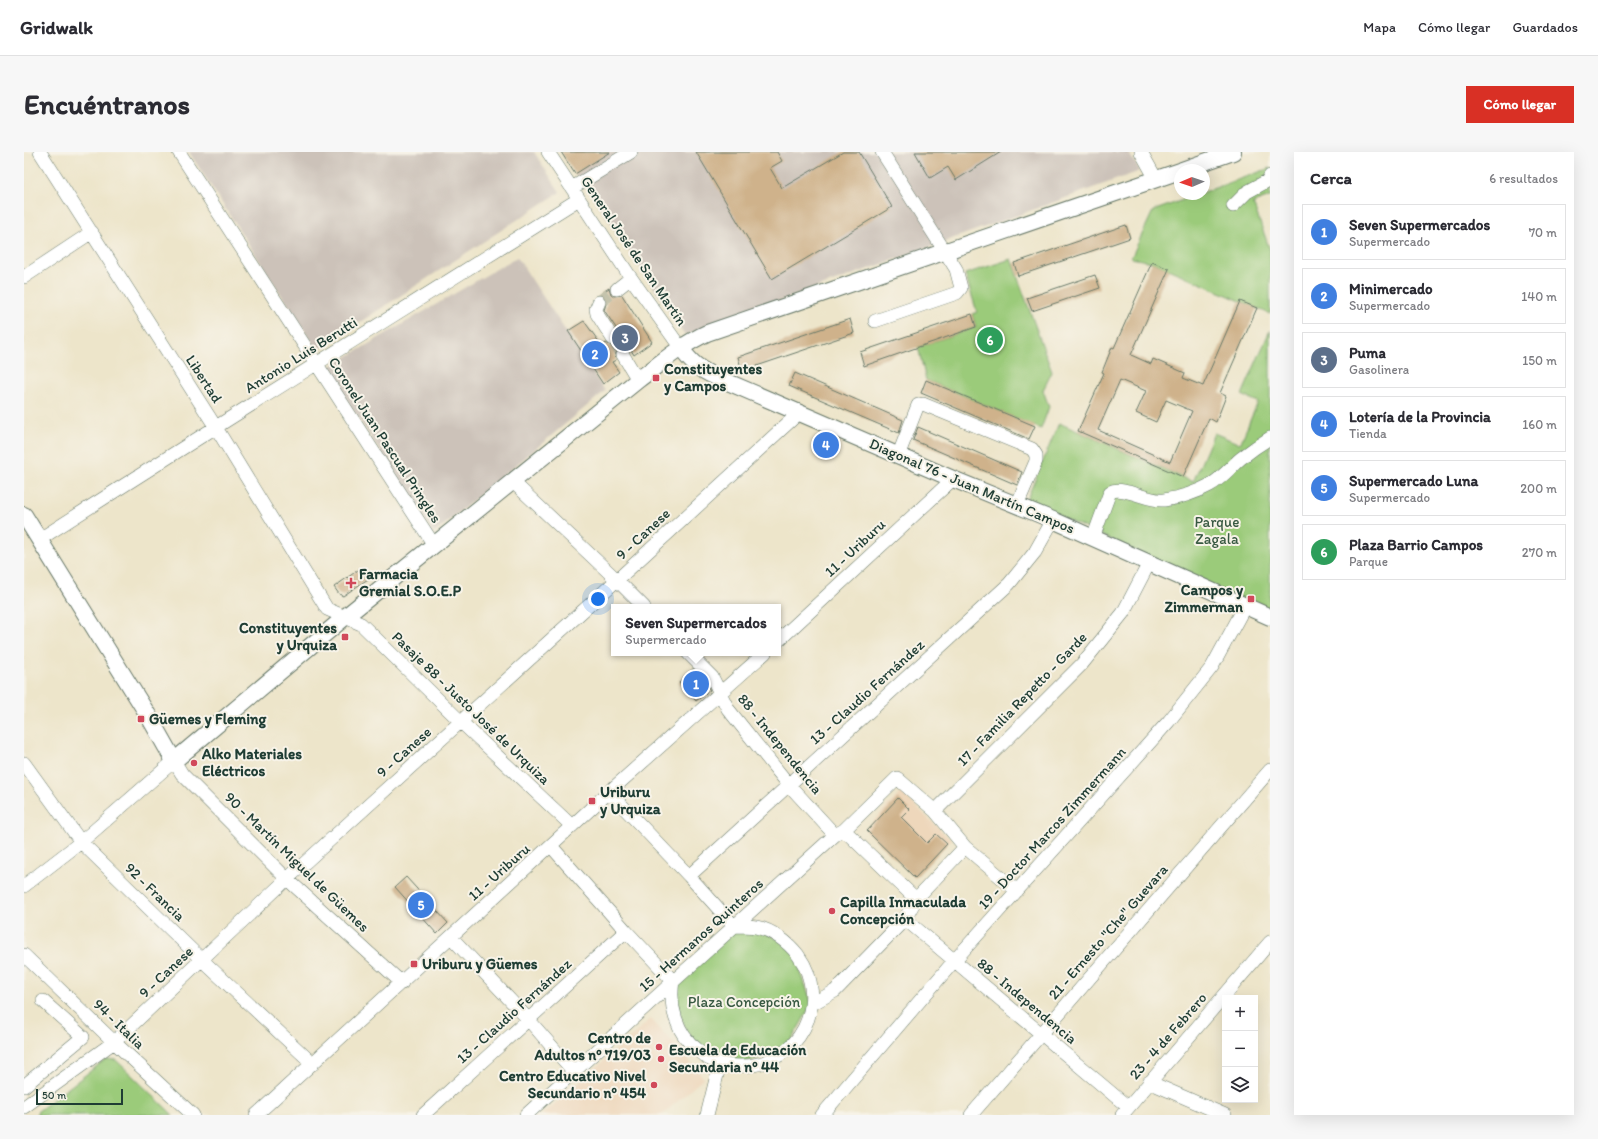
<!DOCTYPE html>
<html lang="es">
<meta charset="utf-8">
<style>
:root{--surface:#fff;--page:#f7f7f7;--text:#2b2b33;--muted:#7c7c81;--line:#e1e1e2;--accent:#d93025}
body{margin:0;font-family:Itim,sans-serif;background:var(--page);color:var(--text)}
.controls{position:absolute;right:12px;bottom:12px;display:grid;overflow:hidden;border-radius:0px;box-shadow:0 4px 16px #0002}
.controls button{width:36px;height:36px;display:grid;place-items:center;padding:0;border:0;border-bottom:1px solid var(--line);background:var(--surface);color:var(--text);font:20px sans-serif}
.compass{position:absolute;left:1150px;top:12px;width:36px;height:36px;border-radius:50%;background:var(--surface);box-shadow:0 4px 16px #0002;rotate:268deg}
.scale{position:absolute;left:12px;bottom:10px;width:87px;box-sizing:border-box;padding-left:4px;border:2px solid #1f3d34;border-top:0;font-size:11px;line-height:14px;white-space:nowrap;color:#1f3d34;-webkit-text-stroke:3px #f7f3e8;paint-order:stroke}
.you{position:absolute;left:574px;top:447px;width:14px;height:14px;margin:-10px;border:3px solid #fff;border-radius:50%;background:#1a73e8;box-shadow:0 0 0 6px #1a73e833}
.badge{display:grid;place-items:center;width:26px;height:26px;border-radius:50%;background:var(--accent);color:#fff;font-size:13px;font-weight:700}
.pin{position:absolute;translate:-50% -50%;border:2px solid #fff;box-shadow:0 1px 4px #0006}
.popup{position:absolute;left:587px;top:452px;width:170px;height:52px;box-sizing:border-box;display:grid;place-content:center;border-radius:0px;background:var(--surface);filter:drop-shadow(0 1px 3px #0005);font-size:13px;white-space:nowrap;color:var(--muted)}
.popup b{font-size:15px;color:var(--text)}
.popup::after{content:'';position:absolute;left:50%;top:100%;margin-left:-8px;border:8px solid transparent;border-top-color:var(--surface)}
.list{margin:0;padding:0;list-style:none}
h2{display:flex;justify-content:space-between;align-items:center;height:52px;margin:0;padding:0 16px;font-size:17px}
h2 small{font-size:13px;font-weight:400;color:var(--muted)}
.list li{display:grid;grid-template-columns:26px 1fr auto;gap:12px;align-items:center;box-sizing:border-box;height:56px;margin:0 8px 8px;padding:0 8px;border:1px solid var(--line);border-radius:0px}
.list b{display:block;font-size:15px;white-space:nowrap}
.list p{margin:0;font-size:13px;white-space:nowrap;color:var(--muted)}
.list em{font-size:13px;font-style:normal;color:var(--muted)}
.icon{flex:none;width:22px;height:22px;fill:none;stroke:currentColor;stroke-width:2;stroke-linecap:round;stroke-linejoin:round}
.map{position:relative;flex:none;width:1246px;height:963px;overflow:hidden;border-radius:0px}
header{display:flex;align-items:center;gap:24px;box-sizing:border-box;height:56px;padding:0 20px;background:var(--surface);border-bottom:1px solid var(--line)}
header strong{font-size:19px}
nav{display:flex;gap:22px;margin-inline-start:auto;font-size:14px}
.intro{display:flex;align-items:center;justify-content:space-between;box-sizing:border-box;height:96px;padding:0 24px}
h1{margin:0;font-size:28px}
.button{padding:10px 18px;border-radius:0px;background:var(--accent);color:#fff;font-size:14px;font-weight:700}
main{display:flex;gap:24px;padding:0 24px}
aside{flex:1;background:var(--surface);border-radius:0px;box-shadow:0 4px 16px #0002}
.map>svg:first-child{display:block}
</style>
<header>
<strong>Gridwalk</strong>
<nav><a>Mapa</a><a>Cómo llegar</a><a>Guardados</a></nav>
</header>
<div class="intro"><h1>Encuéntranos</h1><a class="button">Cómo llegar</a></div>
<main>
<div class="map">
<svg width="1246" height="963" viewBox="0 0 1246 963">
<rect width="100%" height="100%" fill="#f7f3e8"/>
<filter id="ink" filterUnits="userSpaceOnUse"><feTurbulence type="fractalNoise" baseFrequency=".025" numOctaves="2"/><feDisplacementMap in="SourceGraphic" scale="8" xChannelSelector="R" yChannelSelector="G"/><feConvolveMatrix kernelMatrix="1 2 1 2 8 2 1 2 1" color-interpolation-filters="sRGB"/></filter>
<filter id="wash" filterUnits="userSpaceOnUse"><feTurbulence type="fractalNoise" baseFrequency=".012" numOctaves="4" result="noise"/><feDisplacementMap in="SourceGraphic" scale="16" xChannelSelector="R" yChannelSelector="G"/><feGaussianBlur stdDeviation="0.9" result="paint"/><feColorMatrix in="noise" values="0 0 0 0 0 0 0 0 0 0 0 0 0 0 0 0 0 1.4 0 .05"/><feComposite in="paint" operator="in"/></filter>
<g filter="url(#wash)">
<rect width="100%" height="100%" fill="#ede5ca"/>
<!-- built -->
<path fill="#eed7bb" d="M 877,640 L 927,688 L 891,726 L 841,678 Z
M 627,867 L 680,926 L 638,963 L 518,963 Z"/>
<!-- industrial -->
<path fill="#ccc2b9" d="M 165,0 L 510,0 L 536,40 L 293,198 Z
M 537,0 L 1104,0 L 1116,19 L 661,183 L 559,30 L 551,22 Z
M 493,105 L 581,239 L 410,381 L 302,217 Z"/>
<!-- green -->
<path fill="#9bcb7a" stroke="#5d8457" d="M 1246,16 L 1246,45 L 1229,51 L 1246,98 L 1246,162 L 1128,110 L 1107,106 L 1129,59 L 1175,42 L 1180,42 L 1180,40 Z
M 987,107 L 1028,220 L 1019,238 L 1025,255 L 1017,277 L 902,228 L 894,195 L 952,175 L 948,162 L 953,160 L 941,122 Z
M 1246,178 L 1246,460 L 1002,349 L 1035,271 L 1169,330 L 1190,281 L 1216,292 L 1234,250 L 1218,243 Z
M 710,774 L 732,775 L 768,795 L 788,852 L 761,899 L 706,914 L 667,893 L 647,837 Z
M 82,907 L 92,908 L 149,963 L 13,963 L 13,960 Z"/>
<g id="blocks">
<!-- building -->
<path fill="#cfb28b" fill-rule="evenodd" d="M 537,0 L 586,0 L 551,22 Z
M 672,0 L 753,0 L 758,9 L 746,16 L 758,36 L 819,0 L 835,0 L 868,55 L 748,127 Z
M 891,0 L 977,0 L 932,28 L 924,15 L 906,26 Z
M 1102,73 L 1106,86 L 994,124 L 990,111 Z
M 1128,110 L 1145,117 L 1107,203 L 1127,212 L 1129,207 L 1161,221 L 1159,226 L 1179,234 L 1216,149 L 1233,156 L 1196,241 L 1202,244 L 1192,270 L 1185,266 L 1159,325 L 1054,279 L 1080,221 L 1078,220 L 1088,195 L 1090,196 ZM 1096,228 L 1122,239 L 1112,261 L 1132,270 L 1142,248 L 1168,259 L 1146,310 L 1074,278 Z
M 1071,123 L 1076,136 L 1008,159 L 1003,146 Z
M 585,136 L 587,142 L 590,144 L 598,143 L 628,190 L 610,203 L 607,198 L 603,196 L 595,196 L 591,203 L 592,208 L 588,210 L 595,220 L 579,232 L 544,179 L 560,169 L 578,194 L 582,191 L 589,195 L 594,193 L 596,190 L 596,182 L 580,158 L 583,149 L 582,146 L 576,142 Z
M 948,162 L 952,175 L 840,214 L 836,200 Z
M 826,167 L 830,181 L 718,219 L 714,205 Z
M 771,221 L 879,268 L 875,281 L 765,234 Z
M 902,228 L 1011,274 L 1005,287 L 897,241 Z
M 894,275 L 998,320 L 993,333 L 889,288 Z
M 801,282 L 812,287 L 804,305 L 793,300 Z
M 337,416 L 344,427 L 319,444 L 315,442 L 310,435 Z
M 669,517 L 681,530 L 686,538 L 672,549 L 655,530 Z
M 874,646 L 885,657 L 877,665 L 903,691 L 912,682 L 923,692 L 891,726 L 843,679 Z
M 382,725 L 424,771 L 413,782 L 371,735 Z"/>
</g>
</g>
<g filter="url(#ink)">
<use href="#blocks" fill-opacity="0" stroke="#677868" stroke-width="1"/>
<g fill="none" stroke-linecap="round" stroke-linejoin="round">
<!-- minor-tunnel -->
<path stroke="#c4c3ac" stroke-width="13" stroke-dasharray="13 6" stroke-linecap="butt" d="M 575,150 L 593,137
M 589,187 L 599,203"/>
<defs>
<path id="minor" d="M 16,0 L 191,274 L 303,457 L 337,472 L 437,570 L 548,674
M 155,0 L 410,393
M 524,0 L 607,126 L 656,195
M 1117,0 L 1132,27
M 548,36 L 607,0
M 1209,54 L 1223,40 L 1243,29 L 1246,24
M 0,125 L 68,80
M 593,137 L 607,126
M 575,150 L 572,157 L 573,162 L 589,187
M 851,169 L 933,141 L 937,136 L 932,117 L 858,0
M 599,203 L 614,228
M 874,304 L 894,253 L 899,252 L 1008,297 L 1012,303 L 1012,309 L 993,353
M 488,329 L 593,428 L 620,455
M 1069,386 L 1086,340 C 1100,333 1123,350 1140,348 C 1155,346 1173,340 1186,333 C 1198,326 1206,316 1216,307 C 1226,299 1236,292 1246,286
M 16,387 C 195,272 375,160 555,47
M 754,489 L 929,327
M 664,501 L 688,525 L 704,557 L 765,633 L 811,683
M 0,611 L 57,690 L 178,808 L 289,912
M 585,640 L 665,724 L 710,774 C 717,774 725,774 732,775 C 748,778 764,790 774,803 C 808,850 775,914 717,914 C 706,914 695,912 685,907 C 681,904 677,900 673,897 C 652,882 645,853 649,829
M 911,659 L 1058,512 L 1099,461 L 1125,411
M 820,678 L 892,747
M 527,694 L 602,779 L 649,829
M 665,724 L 985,432 L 1011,400 L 1029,368
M 0,734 L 57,690 L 150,609 L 158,622 L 263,727 L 378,831
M 881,767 L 1104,955
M 427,785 L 504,867 L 550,920
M 0,803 L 90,890 L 169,963
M 788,852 L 811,839 L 881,767 L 892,747 L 941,695
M 1125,930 L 1201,963
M 0,934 L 59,885 L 19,849
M 0,955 L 90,890 L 263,727 L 593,428 L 775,261
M 232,963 L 585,640 L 741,501
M 399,963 L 602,779
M 502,963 L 811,683 L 820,678 L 873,626 L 911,659 L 941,695 L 993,739
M 683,963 L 696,911
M 798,963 L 930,809 L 1145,569 L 1188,515 L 1221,454
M 947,963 L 1246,618
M 1098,963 L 1246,790"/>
<path id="major" d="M 1158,18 L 1209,0
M 656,195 C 667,211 675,217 692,225 L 929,327 L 1029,368 L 1246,465
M 0,363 L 124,563 L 150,609 L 321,465 L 614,228 C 637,211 657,193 683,181 L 1156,19"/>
</defs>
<!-- minor casing -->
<use href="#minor" stroke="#677868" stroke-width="14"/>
<!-- major casing -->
<use href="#major" stroke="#677868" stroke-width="18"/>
<!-- minor -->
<use href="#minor" stroke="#fff" stroke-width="13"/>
<!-- major -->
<use href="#major" stroke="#fff" stroke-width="16"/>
</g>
</g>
<!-- markers -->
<g fill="#d1495b" stroke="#f7f3e8" stroke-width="1.5">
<rect x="628" y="222" width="8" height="8" rx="2"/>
<path d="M325 425h4v4h4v4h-4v4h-4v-4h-4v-4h4z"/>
<rect x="1223" y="443" width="8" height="8" rx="2"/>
<rect x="317" y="481" width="8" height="8" rx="2"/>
<rect x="113" y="563" width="8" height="8" rx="2"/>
<circle cx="170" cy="611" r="4"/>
<rect x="564" y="645" width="8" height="8" rx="2"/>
<circle cx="808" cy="759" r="4"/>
<rect x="386" y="808" width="8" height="8" rx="2"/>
<circle cx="635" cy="895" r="4"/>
<circle cx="637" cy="907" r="4"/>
<circle cx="630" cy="933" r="4"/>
</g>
<g text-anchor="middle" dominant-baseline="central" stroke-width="4" stroke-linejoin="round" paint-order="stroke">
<!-- street labels -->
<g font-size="15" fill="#1f3d34" stroke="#f7f3e8">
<text transform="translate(610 99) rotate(56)">General José de San Martín</text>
<text transform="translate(277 203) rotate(-32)">Antonio Luis Berutti</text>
<text transform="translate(180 227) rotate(57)">Libertad</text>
<text transform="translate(361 288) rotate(57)">Coronel Juan Pascual Pringles</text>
<text transform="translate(948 334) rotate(23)">Diagonal 76 - Juan Martín Campos</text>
<text transform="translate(619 382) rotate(-43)">9 - Canese</text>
<text transform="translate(831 396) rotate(-43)">11 - Uriburu</text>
<text transform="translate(843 540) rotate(-42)">13 - Claudio Fernández</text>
<text transform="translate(998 547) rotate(-46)">17 - Familia Repetto - Garde</text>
<text transform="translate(447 556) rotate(44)">Pasaje 88 - Justo José de Urquiza</text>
<text transform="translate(756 592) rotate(51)">88 - Independencia</text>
<text transform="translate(380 600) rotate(-42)">9 - Canese</text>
<text transform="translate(1028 676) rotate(-48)">19 - Doctor Marcos Zimmermann</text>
<text transform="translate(273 710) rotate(44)">90 - Martín Miguel de Güemes</text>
<text transform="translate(475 720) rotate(-42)">11 - Uriburu</text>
<text transform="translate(131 740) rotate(44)">92 - Francia</text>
<text transform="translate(1084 780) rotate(-49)">21 - Ernesto "Che" Guevara</text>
<text transform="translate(677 783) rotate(-42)">15 - Hermanos Quinteros</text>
<text transform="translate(142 820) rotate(-43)">9 - Canese</text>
<text transform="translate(1003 849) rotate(40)">88 - Independencia</text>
<text transform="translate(490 859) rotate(-42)">13 - Claudio Fernández</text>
<text transform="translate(95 872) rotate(44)">94 - Italia</text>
<text transform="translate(1144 884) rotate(-49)">23 - 4 de Febrero</text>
</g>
<!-- poi labels -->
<g font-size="15" font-weight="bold" fill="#1f3d34" stroke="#f7f3e8" text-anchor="start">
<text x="640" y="217">Constituyentes<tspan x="640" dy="17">y Campos</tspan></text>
<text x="335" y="422">Farmacia<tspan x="335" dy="17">Gremial S.O.E.P</tspan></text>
<text x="1219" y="438" text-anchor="end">Campos y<tspan x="1219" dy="17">Zimmerman</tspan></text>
<text x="313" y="476" text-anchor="end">Constituyentes<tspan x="313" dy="17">y Urquiza</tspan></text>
<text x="125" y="567">Güemes y Fleming</text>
<text x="178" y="602">Alko Materiales<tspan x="178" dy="17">Eléctricos</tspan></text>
<text x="576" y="640">Uriburu<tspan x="576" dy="17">y Urquiza</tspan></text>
<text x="816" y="750">Capilla Inmaculada<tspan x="816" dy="17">Concepción</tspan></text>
<text x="398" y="812">Uriburu y Güemes</text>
<text x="627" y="886" text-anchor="end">Centro de<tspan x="627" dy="17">Adultos nº 719/03</tspan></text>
<text x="645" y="898">Escuela de Educación<tspan x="645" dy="17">Secundaria nº 44</tspan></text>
<text x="622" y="924" text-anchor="end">Centro Educativo Nivel<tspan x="622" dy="17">Secundario nº 454</tspan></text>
</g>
<!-- park labels -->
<g font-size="15" fill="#385942" stroke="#f7f3e8">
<text x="1193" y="370">Parque<tspan x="1193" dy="17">Zagala</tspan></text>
<text x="720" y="850">Plaza Concepción</text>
</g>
</g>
</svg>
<div class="controls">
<button>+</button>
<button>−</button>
<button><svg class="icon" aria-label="layers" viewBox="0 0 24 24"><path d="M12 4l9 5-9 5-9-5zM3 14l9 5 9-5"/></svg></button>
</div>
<svg class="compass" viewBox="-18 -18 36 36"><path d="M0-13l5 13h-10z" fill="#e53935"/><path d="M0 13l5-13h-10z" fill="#7c7c81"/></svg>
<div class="scale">50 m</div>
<div class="you"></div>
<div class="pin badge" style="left:672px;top:532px;background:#3f7fe0">1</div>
<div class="popup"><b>Seven Supermercados</b>Supermercado</div>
<div class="pin badge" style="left:571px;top:202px;background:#3f7fe0">2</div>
<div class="pin badge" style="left:601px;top:186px;background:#5c6f8a">3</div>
<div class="pin badge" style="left:802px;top:293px;background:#3f7fe0">4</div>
<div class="pin badge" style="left:397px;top:753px;background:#3f7fe0">5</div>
<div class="pin badge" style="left:966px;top:188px;background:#2e9e5b">6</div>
</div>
<aside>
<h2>Cerca<small>6 resultados</small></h2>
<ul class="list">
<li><span class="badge" style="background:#3f7fe0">1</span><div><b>Seven Supermercados</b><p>Supermercado</p></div><em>70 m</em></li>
<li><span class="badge" style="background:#3f7fe0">2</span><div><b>Minimercado</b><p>Supermercado</p></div><em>140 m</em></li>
<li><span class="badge" style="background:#5c6f8a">3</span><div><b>Puma</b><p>Gasolinera</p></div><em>150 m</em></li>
<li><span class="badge" style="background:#3f7fe0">4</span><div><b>Lotería de la Provincia</b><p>Tienda</p></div><em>160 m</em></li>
<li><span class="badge" style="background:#3f7fe0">5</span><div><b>Supermercado Luna</b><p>Supermercado</p></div><em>200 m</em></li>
<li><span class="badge" style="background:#2e9e5b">6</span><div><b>Plaza Barrio Campos</b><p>Parque</p></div><em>270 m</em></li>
</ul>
</aside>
</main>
